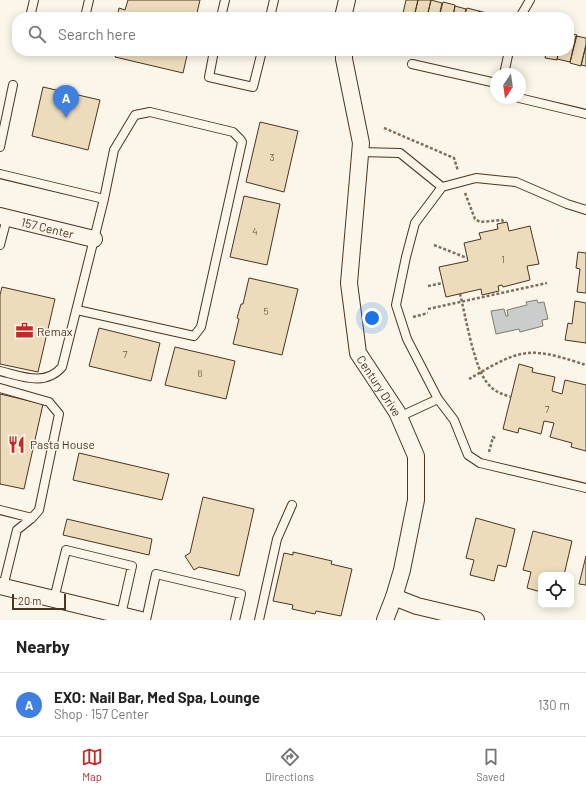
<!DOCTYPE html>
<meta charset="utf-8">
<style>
:root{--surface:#fff;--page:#f2f2f2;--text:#222;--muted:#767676;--line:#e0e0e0;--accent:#c62828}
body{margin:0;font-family:Barlow,sans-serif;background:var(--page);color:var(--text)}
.controls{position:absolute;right:12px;bottom:12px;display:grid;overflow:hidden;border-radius:8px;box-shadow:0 2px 10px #0003}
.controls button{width:36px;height:36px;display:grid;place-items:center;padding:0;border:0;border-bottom:1px solid var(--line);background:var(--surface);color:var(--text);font:20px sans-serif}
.compass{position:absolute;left:490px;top:68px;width:36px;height:36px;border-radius:50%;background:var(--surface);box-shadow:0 2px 10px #0003;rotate:193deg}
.scale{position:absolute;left:12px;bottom:10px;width:54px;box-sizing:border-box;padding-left:4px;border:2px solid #4a3520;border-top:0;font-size:11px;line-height:14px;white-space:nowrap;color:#4a3520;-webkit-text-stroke:3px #fbf6e9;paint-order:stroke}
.you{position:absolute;left:372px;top:318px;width:14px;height:14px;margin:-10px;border:3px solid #fff;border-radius:50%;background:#1a73e8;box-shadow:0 0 0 6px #1a73e833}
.badge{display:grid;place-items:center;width:26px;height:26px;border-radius:50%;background:var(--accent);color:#fff;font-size:13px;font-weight:700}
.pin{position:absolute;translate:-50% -33px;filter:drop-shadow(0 1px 2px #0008)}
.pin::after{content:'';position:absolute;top:21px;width:14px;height:12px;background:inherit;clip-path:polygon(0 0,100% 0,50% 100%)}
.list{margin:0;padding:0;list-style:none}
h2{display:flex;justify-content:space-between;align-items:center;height:52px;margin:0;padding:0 16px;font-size:17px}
h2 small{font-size:13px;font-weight:400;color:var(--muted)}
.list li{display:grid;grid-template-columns:26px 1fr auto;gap:12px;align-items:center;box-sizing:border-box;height:64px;padding:0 16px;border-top:1px solid var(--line)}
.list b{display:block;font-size:15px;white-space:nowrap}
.list p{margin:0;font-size:13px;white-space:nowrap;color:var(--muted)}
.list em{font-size:13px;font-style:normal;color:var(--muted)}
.icon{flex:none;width:22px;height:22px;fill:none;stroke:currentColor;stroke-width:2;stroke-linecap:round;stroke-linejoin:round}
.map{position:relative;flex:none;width:586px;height:620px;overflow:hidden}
.search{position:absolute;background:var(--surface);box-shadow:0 2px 10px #0003;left:12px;right:12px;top:12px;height:44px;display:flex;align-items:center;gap:10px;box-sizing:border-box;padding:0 14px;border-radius:16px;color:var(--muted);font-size:15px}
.sheet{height:116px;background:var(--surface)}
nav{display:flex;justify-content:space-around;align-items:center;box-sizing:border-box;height:56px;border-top:1px solid var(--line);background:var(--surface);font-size:11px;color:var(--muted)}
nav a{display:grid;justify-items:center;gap:2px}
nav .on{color:var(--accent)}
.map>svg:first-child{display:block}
</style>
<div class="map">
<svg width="586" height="620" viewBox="0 0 586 620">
<rect width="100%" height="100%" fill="#fbf6e9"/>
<!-- water -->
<path fill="#c9cecd" stroke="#887966" d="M 537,300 L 538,303 L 544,302 L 548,319 L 542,320 L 543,326 L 520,332 L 519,329 L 496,334 L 491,311 L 504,309 L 506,316 L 508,316 L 507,310 L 527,305 L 526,302 Z"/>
<!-- building -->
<path fill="#ecdcbc" stroke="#4a3520" d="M 128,0 L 200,0 L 196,17 L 117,17 L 119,8 L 125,10 Z
M 406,0 L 418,0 L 414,17 L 402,17 Z
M 418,0 L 431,0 L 427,17 L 414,17 Z
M 431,0 L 442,3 L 439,17 L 427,17 Z
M 443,2 L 455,5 L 453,17 L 439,17 Z
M 455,6 L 466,9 L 464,17 L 453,17 Z
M 467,8 L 479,11 L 478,17 L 464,17 Z
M 479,11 L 491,14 L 490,17 L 478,17 Z
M 569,33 L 577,35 L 570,62 L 557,59 L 559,51 L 569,51 Z
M 576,36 L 586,38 L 586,45 L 581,66 L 570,63 Z
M 586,45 L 586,66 L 581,65 Z
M 117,51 L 188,51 L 183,73 L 115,57 Z
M 533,51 L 547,51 L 546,56 L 533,53 Z
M 547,51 L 559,51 L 557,60 L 545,58 Z
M 43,87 L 100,100 L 88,150 L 32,136 Z
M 260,122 L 298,131 L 284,192 L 246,182 Z
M 244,196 L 280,204 L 267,265 L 230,257 Z
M 507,222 L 509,231 L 530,226 L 539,264 L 527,266 L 530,280 L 503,287 L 502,285 L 498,286 L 499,291 L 482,295 L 481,289 L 446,297 L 439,267 L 468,261 L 464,243 L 481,239 L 479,233 L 498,229 L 497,224 Z
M 578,252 L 586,253 L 586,293 L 577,292 L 580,269 L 576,268 Z
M 249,278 L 298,289 L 282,355 L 233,344 L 239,319 L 237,318 L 241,304 L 243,304 Z
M 2,287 L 55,299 L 38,372 L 0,364 L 0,295 Z
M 575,301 L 586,303 L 586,343 L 565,340 L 568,323 L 572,324 Z
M 99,328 L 160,343 L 151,381 L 89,366 Z
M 175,347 L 235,361 L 226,399 L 165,385 Z
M 519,364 L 533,368 L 532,372 L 555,377 L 552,391 L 562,394 L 565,380 L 586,385 L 586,451 L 571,447 L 572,443 L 550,437 L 554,423 L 544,421 L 541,434 L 519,428 L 518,433 L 503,429 Z
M 0,394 L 43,404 L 24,489 L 0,484 Z
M 79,453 L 169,474 L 162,500 L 73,480 Z
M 203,497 L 254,509 L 239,576 L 199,567 L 194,570 L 185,556 L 190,553 Z
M 476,518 L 515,529 L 506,567 L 498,565 L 494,581 L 470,575 L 474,560 L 466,558 Z
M 67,519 L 152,539 L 149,555 L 63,535 Z
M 533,531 L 572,541 L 564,575 L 541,575 L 541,592 L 527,588 L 531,572 L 523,570 Z
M 293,552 L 332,561 L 331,564 L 352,569 L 341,616 L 316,611 L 315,614 L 292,609 L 293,605 L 273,601 L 284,553 L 293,555 Z
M 586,556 L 586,585 L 579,584 Z"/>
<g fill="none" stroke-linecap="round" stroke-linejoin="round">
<defs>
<path id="lane" d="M 30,17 L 34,0
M 85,17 L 89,0
M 221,17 L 225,0
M 270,17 L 274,0
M 520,17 L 530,0
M 214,51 L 209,77 L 253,87 L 262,51
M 412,64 L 496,83
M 504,74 L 509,51
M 519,98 L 586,114
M 0,147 L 13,85
M 360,152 L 400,153 L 442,187 L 476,178 L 516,182 L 567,204 L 586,210
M 0,174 L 104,199 L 114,150 L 135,115 L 150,112 L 233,132 L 240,139 L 242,142 L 201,327 L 194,336 L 77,310
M 0,245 L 7,218
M 0,371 C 21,376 45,387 62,367 L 104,199
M 0,388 L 49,402 L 59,414 L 39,510 L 32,518 L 17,530 L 3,587
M 438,399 L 407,339 L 396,305 L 406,257 L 415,223 L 442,187
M 399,417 L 438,399 L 454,420 L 468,455 L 480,463 L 586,488
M 0,510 L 32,518
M 54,599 L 66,550 L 132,566 L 121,615
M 146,620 L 156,574 L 241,594 L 235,620
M 259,620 L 277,539 L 292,505"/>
<g id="street">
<path d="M 343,17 L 347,0"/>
<path id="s1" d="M 344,51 L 344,59 L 361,143 L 349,283 L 358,353 L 397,412 L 416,456 L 416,500 L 402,570 L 394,597 L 385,620"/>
<path id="s2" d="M 0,216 L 94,239"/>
<path d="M 0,586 L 141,620"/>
<path d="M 394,597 L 417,606 L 476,620"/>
</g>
</defs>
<!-- lane casing -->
<use href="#lane" stroke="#4a3520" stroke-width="10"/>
<!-- street casing -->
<use href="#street" stroke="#4a3520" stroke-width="18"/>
<!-- path -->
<path stroke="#7f6f5c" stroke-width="2.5" stroke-dasharray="3 2" stroke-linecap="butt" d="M 384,128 L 454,158 L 458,171
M 465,193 L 475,219 L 480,222 L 502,220 L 504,223
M 434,245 L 467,258
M 428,286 L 443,283
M 460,294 C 466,317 474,370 489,385 C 495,392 502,394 511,397
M 428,309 L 547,283
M 413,317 L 428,313
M 469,379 C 487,369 507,355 528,353 C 545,351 570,360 586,365
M 489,452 L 493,437 L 497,439"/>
<!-- lane -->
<use href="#lane" stroke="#fbf6e9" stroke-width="8"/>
<!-- street -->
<use href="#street" stroke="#fbf6e9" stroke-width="16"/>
</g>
<!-- icons -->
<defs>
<symbol id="office-bare" viewBox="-9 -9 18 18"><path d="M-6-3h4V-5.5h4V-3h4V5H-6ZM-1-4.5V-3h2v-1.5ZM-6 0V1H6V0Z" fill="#c62828" stroke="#fbf6e9" stroke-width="2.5" paint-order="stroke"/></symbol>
<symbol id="restaurant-bare" viewBox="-9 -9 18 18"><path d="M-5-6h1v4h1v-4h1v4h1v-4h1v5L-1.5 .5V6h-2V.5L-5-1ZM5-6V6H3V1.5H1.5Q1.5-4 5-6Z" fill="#c62828" stroke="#fbf6e9" stroke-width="2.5" paint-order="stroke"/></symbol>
</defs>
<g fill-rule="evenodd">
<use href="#office-bare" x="12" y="318" width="25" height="25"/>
<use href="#restaurant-bare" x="4" y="432" width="25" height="25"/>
</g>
<g text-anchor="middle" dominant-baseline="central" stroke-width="3" stroke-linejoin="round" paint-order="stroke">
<!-- number labels -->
<g font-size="10" fill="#725f47">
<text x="272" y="157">3</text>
<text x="255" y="231">4</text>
<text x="503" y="259">1</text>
<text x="266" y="311">5</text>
<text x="125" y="354">7</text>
<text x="200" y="373">6</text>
<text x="547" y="409">7</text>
</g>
<!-- street labels -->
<g font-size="12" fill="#4a3520" stroke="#fbf6e9">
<text stroke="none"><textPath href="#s2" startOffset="49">157 Center</textPath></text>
<text stroke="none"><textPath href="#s1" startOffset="344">Century Drive</textPath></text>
</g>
<!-- poi labels -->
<g font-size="12" fill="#4a3520" stroke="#fbf6e9" text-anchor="start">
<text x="37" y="331">Remax</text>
<text x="30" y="444">Pasta House</text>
</g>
</g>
</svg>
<div class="controls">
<button><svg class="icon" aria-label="locate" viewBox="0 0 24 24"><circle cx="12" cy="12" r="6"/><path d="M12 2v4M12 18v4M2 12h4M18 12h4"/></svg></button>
</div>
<svg class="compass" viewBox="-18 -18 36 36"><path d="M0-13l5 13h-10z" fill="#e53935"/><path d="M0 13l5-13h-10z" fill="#767676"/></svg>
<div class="scale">20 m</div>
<div class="you"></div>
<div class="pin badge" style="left:66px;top:118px;background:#3f7fe0">A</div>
<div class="search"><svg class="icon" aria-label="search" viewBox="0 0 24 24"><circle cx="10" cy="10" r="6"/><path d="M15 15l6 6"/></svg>Search here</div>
</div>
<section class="sheet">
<h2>Nearby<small></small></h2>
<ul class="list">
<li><span class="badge" style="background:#3f7fe0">A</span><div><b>EXO: Nail Bar, Med Spa, Lounge</b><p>Shop · 157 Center</p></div><em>130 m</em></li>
</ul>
</section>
<nav>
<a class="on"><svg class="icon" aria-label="map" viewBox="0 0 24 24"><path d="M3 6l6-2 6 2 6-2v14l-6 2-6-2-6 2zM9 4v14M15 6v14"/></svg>Map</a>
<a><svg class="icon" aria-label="directions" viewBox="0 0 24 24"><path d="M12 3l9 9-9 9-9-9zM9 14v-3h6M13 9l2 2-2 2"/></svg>Directions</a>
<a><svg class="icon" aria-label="saved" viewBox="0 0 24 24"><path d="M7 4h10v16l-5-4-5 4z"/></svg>Saved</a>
</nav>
